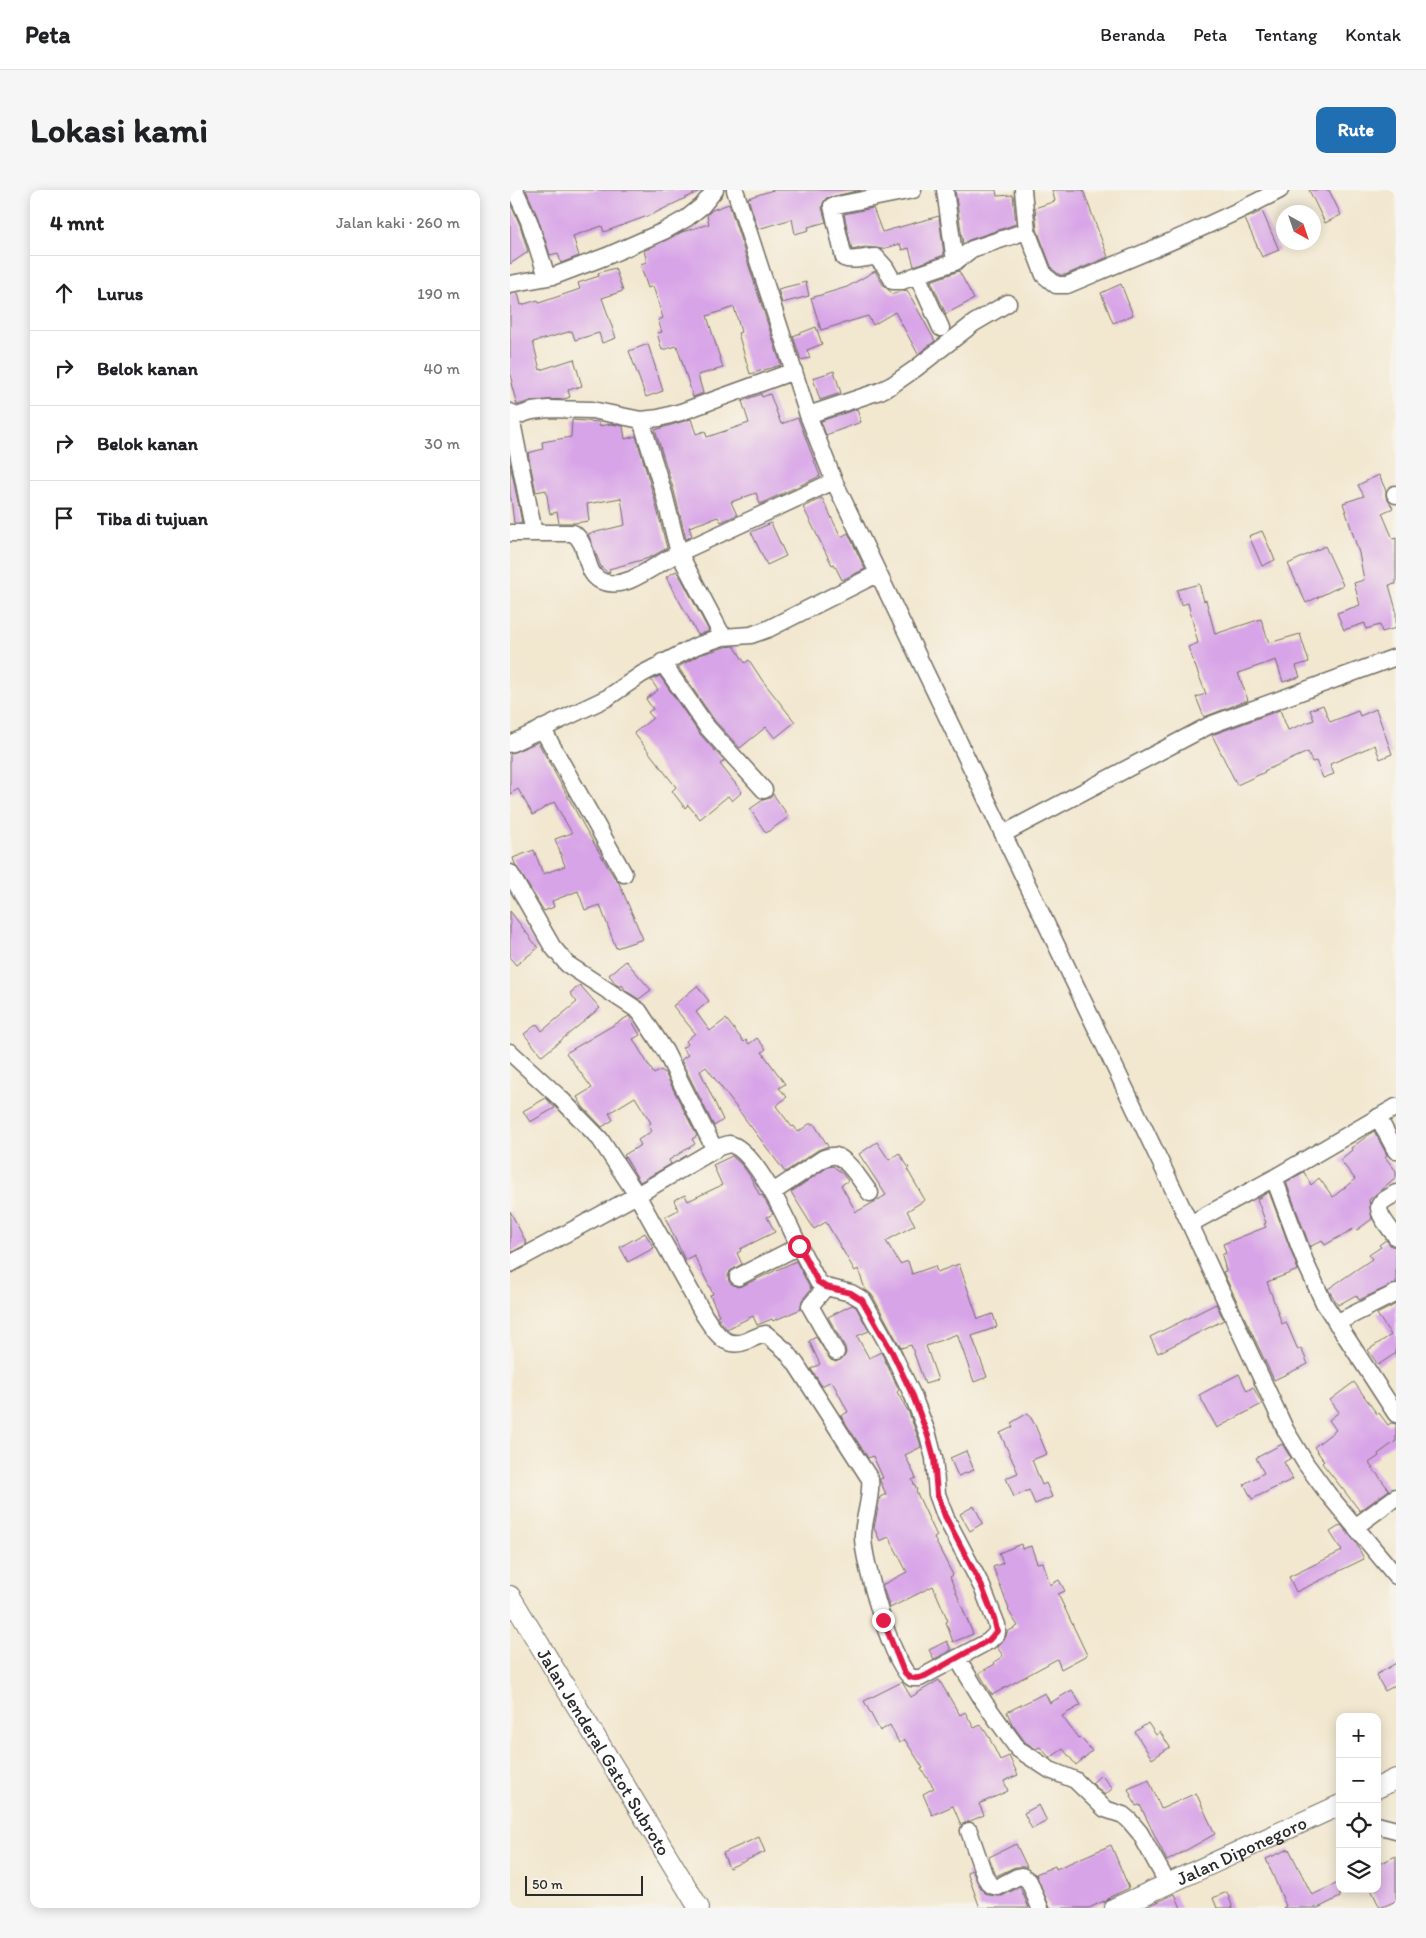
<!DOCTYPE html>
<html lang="id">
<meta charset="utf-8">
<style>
:root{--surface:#fff;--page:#f6f6f6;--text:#202124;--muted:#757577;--line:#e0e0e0;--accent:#1f6fb2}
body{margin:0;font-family:Itim,sans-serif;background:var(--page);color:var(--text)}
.controls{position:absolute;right:15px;bottom:15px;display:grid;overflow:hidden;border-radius:10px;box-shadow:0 2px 12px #0003}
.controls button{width:45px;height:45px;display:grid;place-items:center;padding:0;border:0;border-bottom:1px solid var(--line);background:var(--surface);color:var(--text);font:25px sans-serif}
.compass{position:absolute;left:766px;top:15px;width:45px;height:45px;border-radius:50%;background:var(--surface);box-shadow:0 2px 12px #0003;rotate:140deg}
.scale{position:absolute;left:15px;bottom:12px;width:118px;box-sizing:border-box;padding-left:5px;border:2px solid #2b2b2b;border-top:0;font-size:14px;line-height:18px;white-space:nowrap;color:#2b2b2b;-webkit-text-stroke:4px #f7f3e8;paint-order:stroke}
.stop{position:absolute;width:15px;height:15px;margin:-11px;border:4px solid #e11d48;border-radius:50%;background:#fff}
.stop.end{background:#e11d48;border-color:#fff;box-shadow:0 1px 5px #0008}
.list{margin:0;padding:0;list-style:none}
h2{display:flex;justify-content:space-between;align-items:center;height:65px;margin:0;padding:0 20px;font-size:21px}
h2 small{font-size:16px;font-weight:400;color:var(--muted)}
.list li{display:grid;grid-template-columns:32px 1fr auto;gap:15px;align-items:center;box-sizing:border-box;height:75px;padding:0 20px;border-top:1px solid var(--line)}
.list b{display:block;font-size:19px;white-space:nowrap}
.list em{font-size:16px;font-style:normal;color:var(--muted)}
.icon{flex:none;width:28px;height:28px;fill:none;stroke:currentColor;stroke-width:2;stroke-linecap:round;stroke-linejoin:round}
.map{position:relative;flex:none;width:886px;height:1718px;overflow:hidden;border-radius:10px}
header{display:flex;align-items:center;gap:30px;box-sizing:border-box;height:70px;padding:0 25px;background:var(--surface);border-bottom:1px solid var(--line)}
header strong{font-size:24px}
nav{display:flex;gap:28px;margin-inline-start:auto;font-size:18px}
.intro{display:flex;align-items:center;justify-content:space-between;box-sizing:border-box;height:120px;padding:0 30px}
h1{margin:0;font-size:35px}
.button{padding:12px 22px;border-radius:10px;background:var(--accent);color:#fff;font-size:18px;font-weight:700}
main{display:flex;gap:30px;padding:0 30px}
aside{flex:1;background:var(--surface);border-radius:10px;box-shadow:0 2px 12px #0003}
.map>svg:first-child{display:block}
</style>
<header>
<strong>Peta</strong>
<nav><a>Beranda</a><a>Peta</a><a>Tentang</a><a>Kontak</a></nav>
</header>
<div class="intro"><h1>Lokasi kami</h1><a class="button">Rute</a></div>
<main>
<aside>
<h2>4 mnt<small>Jalan kaki · 260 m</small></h2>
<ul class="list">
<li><svg class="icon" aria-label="ahead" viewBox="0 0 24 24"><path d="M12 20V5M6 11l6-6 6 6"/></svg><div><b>Lurus</b></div><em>190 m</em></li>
<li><svg class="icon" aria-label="right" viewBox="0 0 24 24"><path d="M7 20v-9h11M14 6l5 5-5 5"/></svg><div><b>Belok kanan</b></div><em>40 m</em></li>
<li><svg class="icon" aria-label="right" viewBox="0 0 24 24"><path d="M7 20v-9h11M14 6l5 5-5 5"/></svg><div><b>Belok kanan</b></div><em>30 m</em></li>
<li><svg class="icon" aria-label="arrive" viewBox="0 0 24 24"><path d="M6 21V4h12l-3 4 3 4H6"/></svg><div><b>Tiba di tujuan</b></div></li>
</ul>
</aside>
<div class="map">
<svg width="886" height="1718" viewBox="0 0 886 1718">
<rect width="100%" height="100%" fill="#f7f3e8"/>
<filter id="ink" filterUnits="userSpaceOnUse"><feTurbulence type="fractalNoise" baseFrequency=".02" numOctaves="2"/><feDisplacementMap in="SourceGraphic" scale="10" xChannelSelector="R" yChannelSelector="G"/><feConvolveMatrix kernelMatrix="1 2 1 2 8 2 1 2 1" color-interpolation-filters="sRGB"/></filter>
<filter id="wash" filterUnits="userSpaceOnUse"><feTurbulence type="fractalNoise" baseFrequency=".0096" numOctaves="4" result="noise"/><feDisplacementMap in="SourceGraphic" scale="20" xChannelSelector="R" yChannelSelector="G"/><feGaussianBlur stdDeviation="1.12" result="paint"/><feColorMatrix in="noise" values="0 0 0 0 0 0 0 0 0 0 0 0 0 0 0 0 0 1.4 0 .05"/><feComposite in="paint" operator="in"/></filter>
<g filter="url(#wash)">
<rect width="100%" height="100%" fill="#f2e7cf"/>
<g id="blocks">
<!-- building -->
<path fill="#d8a4e8" d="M 16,0 L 192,0 L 143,24 L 94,42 L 92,36 L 63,46 L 69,66 L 51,73 L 48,63 L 40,65 L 28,28 Z
M 263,0 L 351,0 L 316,8 L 313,13 L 312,18 L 316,32 L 298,37 L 299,40 L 285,44 L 282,29 L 248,39 L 238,8 Z
M 445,0 L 486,0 L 487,6 L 503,5 L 506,34 L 459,50 L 453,54 Z
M 542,0 L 573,0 L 598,67 L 555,85 L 550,85 L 542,79 L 527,39 L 525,18 L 545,11 Z
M 799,0 L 819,0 L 831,25 L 815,33 Z
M 0,13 L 10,35 L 18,62 L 0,74 Z
M 219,14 L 271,175 L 240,184 L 228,143 L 231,142 L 224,117 L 197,126 L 213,178 L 188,185 L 193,203 L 183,207 L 167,156 L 152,160 L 147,143 L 152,142 L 148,130 L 153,128 L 143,96 L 138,98 L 130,74 L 137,72 L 134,61 L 172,42 L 199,34 L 197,25 L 202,20 Z
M 363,18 L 372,42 L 429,26 L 434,65 L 404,76 L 399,58 L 392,60 L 390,54 L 372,59 L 355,57 L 342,60 L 334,24 Z
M 752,21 L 769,60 L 752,67 L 735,29 Z
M 105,78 L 113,101 L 92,108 L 106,148 L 92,153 L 89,143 L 65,150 L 62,141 L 23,152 L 30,180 L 64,169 L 72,196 L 58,200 L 60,207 L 54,209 L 21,211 L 7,215 L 1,193 L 3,192 L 0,181 L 0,104 L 8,103 L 11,115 L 28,110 L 29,113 L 70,99 L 68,93 L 89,86 L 88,83 Z
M 365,81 L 374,96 L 383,104 L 397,100 L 425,151 L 408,164 L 385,122 L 363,135 L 358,126 L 311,140 L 301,108 L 337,97 Z
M 449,81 L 464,109 L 436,124 L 421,91 Z
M 296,92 L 299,106 L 272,113 L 268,99 Z
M 611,94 L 623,125 L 603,133 L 591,103 Z
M 306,137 L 312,154 L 297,160 L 300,168 L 291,170 L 283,146 Z
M 138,154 L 153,201 L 136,207 L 119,161 Z
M 324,181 L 331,203 L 310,210 L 303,188 Z
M 251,204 L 252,207 L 260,204 L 271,234 L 288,228 L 310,286 L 250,314 L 246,303 L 221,312 L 227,325 L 211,332 L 208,327 L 179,337 L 182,346 L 176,349 L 164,301 L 145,240 L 181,229 L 186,244 L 195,241 L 197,247 L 239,233 L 232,211 Z
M 347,219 L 351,232 L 316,245 L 311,231 Z
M 62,230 L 89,232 L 89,236 L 101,234 L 113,236 L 115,249 L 126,246 L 144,307 L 157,358 L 139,368 L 99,379 L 100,382 L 98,383 L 91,377 L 78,344 L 115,335 L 111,308 L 77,314 L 79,331 L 64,333 L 49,333 L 47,322 L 40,324 L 36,300 L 26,302 L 18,263 L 33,259 L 32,252 L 61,247 Z
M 0,273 L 12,333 L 4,333 L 1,308 L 0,308 Z
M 869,285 L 876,301 L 876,307 L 883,318 L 872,323 L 883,349 L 886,348 L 886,394 L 879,395 L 886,420 L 886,438 L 872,442 L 870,435 L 856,439 L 855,433 L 834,440 L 827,423 L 850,415 L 844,393 L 854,390 L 849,363 L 833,313 L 854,306 L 848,295 Z
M 312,308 L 331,347 L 338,343 L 355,379 L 332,390 L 324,374 L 322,375 L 293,317 Z
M 261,333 L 276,366 L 257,375 L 241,342 Z
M 752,341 L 765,370 L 752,376 L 739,346 Z
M 815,356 L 833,395 L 796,413 L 778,374 Z
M 166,381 L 172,390 L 199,441 L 188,445 L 156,387 Z
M 689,394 L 694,411 L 696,410 L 705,444 L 751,429 L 759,453 L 790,444 L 799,472 L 786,476 L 790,487 L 773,492 L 766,470 L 728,483 L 738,510 L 694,527 L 686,507 L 696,504 L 678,457 L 688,453 L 678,413 L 671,415 L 667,400 Z
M 224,456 L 235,473 L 239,470 L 252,490 L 285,532 L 265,548 L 256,537 L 230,558 L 205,531 L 168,477 L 190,465 L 215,457 Z
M 150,486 L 189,543 L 214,571 L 210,574 L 232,602 L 222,611 L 218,606 L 190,629 L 178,615 L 175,618 L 162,601 L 166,597 L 124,543 L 143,528 L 138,522 L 143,519 L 136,509 L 148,500 L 141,490 Z
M 813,515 L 820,532 L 848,521 L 850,526 L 866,519 L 882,564 L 870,569 L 865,555 L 820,574 L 824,584 L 813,588 L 806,571 L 802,572 L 798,562 L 754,581 L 755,582 L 727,595 L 702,545 L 770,520 L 778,540 L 804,530 L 800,520 Z
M 28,552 L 75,638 L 105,689 L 109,693 L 133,749 L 106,758 L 90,715 L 75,720 L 68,701 L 42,711 L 44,717 L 34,721 L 5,674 L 3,668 L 24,660 L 33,684 L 55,676 L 45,649 L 62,643 L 44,612 L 23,625 L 8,599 L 0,604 L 0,564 Z
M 263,604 L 279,627 L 256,643 L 240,619 L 253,610 L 260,608 Z
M 0,721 L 28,758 L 6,775 L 0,768 Z
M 116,771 L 141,800 L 129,809 L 116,801 L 112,795 L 110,797 L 107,795 L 99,785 Z
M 70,795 L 90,818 L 32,866 L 14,844 L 27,834 L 32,841 L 67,812 L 60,803 Z
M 187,796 L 199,811 L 186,822 L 200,841 L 216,829 L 234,852 L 236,850 L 239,854 L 247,848 L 256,859 L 252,862 L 275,894 L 269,898 L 277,907 L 266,916 L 282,937 L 284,936 L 288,942 L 299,934 L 304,934 L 318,956 L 308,960 L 275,982 L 196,877 L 190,881 L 213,930 L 204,936 L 171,870 L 178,865 L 172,858 L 178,854 L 176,851 L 185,843 L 163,816 Z
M 119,826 L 130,845 L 123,849 L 144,884 L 151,880 L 155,883 L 187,946 L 182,949 L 185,954 L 159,970 L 161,974 L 130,992 L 114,965 L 131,955 L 128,950 L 142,941 L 138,935 L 141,933 L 125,907 L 99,923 L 103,930 L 92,937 L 73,917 L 67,907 L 82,898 L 56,863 Z
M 36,908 L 45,918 L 20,932 L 13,921 Z
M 864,941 L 877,965 L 875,967 L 886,981 L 886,987 L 859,1010 L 862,1029 L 847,1040 L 845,1038 L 815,1055 L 812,1050 L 800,1057 L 776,992 L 794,982 L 801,995 L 809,988 L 823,1007 L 845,989 L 830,970 L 842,960 L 841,958 Z
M 367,952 L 379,970 L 389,963 L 399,978 L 397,979 L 415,1010 L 397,1021 L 405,1035 L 376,1051 L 390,1074 L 398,1071 L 402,1084 L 425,1076 L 427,1082 L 449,1074 L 468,1129 L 483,1124 L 487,1137 L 462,1146 L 477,1187 L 464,1192 L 447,1144 L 416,1156 L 428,1190 L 415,1194 L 401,1155 L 391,1158 L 362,1105 L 355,1099 L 348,1079 L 345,1081 L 316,1032 L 304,1039 L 281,1002 L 318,977 L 323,976 L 332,983 L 338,991 L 331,995 L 346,1022 L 366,1011 L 376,1005 L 349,964 Z
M 222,966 L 232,975 L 240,986 L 250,1006 L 252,1005 L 263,1024 L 257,1027 L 265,1042 L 230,1059 L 231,1061 L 227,1063 L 232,1074 L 220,1081 L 218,1086 L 219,1092 L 227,1097 L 232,1096 L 286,1071 L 301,1099 L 292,1110 L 291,1119 L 263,1131 L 262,1129 L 247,1135 L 243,1126 L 217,1139 L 207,1126 L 209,1125 L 200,1105 L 203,1104 L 184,1065 L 175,1070 L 155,1027 L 168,1020 L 164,1010 L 175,1005 L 178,1011 L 212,995 L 203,975 Z
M 759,1002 L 788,1080 L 757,1092 L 772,1134 L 776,1132 L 788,1160 L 791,1158 L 798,1174 L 764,1190 L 713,1082 L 716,1081 L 712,1065 L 716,1063 L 713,1054 L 756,1037 L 754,1034 L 756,1033 L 747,1009 Z
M 0,1021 L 17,1054 L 0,1063 Z
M 135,1043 L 144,1058 L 118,1072 L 110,1057 Z
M 876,1050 L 881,1056 L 886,1057 L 886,1093 L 849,1110 L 846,1105 L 828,1115 L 818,1099 L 862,1069 L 859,1065 L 871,1057 L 869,1055 Z
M 706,1114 L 714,1130 L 648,1163 L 640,1147 Z
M 886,1114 L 886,1163 L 868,1175 L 858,1160 L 881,1145 L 867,1124 Z
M 342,1115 L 346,1117 L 359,1141 L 347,1146 L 359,1168 L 371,1162 L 389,1200 L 387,1202 L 399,1223 L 410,1253 L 411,1257 L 395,1265 L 406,1288 L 402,1290 L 407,1300 L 406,1301 L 427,1346 L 424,1348 L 443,1385 L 440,1387 L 463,1444 L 443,1452 L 436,1432 L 438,1431 L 423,1396 L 380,1418 L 372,1395 L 397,1382 L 379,1347 L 370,1351 L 364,1338 L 370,1307 L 376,1304 L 370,1291 L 370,1289 L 373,1288 L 363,1266 L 358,1268 L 331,1226 L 338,1222 L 324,1195 L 321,1191 L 312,1196 L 301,1179 L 310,1174 L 299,1151 L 306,1147 L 321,1170 L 326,1172 L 334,1167 L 336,1163 L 335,1157 L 318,1127 Z
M 729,1184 L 737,1201 L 743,1197 L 752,1214 L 707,1238 L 689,1205 Z
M 844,1192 L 867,1224 L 869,1223 L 878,1235 L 881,1233 L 886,1234 L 886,1251 L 868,1264 L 869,1266 L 859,1273 L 879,1300 L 850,1321 L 812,1273 L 814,1271 L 804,1257 L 826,1240 L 819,1230 L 829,1222 L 820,1210 Z
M 518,1223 L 525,1235 L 537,1264 L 522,1270 L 532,1295 L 536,1293 L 542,1307 L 525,1314 L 519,1300 L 504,1307 L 496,1288 L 508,1283 L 490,1243 L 503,1237 L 501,1233 Z
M 772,1254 L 781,1268 L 774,1272 L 783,1289 L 742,1309 L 734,1294 L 754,1283 L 746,1268 Z
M 456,1261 L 464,1280 L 448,1286 L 440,1268 Z
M 464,1316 L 473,1333 L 460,1341 L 450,1324 Z
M 831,1335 L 846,1353 L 854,1369 L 786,1402 L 779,1387 L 832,1361 L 820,1342 Z
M 511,1354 L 512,1359 L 521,1356 L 527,1373 L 533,1372 L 540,1395 L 549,1390 L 555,1401 L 548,1404 L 577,1465 L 551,1479 L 547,1469 L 482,1505 L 469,1483 L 485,1474 L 484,1472 L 493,1466 L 487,1457 L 496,1447 L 497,1442 L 508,1436 L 498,1420 L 499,1419 L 483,1377 L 493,1373 L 489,1363 Z
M 437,1451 L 441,1460 L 424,1469 L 419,1460 Z
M 886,1473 L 886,1495 L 875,1501 L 866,1485 Z
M 429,1490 L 450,1525 L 455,1522 L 464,1538 L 471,1535 L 479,1547 L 490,1570 L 499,1566 L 508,1585 L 494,1591 L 498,1601 L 469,1614 L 474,1625 L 451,1635 L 443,1616 L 422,1625 L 413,1604 L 424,1598 L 411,1579 L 413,1578 L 395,1550 L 389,1553 L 380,1535 L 370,1541 L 354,1511 L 392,1492 L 401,1507 Z
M 562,1500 L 571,1515 L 552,1526 L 568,1548 L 570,1547 L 582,1561 L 566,1575 L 553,1559 L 540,1568 L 530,1557 L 526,1559 L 515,1552 L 502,1534 L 497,1522 L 535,1503 L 540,1513 Z
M 638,1533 L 646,1545 L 650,1542 L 660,1557 L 642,1569 L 625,1542 Z
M 591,1585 L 603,1598 L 595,1605 L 582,1593 Z
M 639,1590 L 651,1619 L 686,1603 L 705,1644 L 657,1671 L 630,1615 L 626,1616 L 618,1599 Z
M 529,1615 L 537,1631 L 522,1639 L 514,1623 Z
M 249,1647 L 255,1662 L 219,1678 L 213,1663 Z
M 506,1654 L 517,1677 L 505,1677 L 486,1686 L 479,1667 Z
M 601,1655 L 619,1698 L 600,1707 L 594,1713 L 594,1711 L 579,1718 L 540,1718 L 526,1684 L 545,1676 L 546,1679 Z
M 779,1659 L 802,1705 L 830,1692 L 830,1707 L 808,1718 L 773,1718 L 776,1716 L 756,1669 Z
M 886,1666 L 886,1711 L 870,1718 L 861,1699 L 867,1699 L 867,1675 Z
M 462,1680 L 472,1700 L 478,1705 L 492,1706 L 510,1697 L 519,1718 L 470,1718 L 457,1682 Z
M 717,1702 L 723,1718 L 707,1718 L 703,1708 Z
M 665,1704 L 671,1718 L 634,1718 Z"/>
</g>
</g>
<g filter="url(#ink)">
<use href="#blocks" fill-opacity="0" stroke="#716d64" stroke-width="1"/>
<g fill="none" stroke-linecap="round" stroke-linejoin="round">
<defs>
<path id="minor" d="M 5,0 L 19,31 L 37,87
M 225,0 L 298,225 L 324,291 L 680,1034 L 776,1241 L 796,1274 L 818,1304 L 886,1386
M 403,0 L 322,16 L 334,68 C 342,72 356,67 366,67 L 375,77 L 383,91 L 392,91 L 407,85
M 435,0 L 445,72
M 513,0 L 517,41 L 534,85 L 546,95 L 557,95 C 629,65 701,36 770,0
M 0,94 L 44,86 L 97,66 L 154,41 L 177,28 L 192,16 L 205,0
M 431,138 L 407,85 L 445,72 L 462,59 L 517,41
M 0,222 L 24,343
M 298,225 L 370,201 L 382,195 L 405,179 L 464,133 L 498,113
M 0,228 L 22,221 L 38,219 L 82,220 L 131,230 L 149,228 L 171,222 L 284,181
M 131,230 L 154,304 L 169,363 L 213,447
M 885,304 L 886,305
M 0,343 L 63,343 C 81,355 72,385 94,392 C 103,395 112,393 120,390 C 138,382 154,370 171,362 C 222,338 273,315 324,291
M 152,472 L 197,537 L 254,600
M 32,538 L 114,684
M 0,554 L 97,508 L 132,484 L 186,456 L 213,447 L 241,445 L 258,439 L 367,384
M 493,644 L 700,535 L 886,467
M 0,683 L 42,756 L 57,774 L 129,821 L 155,861 L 205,960
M 0,862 L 50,908 L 90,949 L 127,1005 L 209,957 L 219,954 C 244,957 279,1034 289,1056 L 228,1087
M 868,927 L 886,961
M 764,988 L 796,1074 L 814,1113 L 886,1224
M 263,1002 L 314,968 C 318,967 322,965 326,966 C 337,968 353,994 360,1003
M 886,1003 C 882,1006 876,1008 872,1012 C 862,1020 881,1039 886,1047
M 680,1034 L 764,988 L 886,917
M 0,1074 L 127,1005 L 194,1125 C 205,1142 215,1160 237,1151 C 244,1148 249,1145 256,1144 L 276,1161 L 286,1174 L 360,1289 C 362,1308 354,1326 353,1345 C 352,1369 383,1478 402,1488 L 410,1488 L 479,1451 L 487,1443 L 487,1435 L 472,1397 L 435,1326 L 427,1304 L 424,1268 L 418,1245 L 403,1206 L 382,1162 L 353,1110 L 341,1103 L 316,1097 L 308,1092 L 289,1056
M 316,1097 L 300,1116 L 326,1162
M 826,1133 L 886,1103
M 845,1337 L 886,1307
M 447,1468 L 474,1512 L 508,1559 L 540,1580 L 565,1590 L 595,1619 L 613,1625 L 619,1630 L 630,1643 L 658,1694
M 867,1635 L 886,1640
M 459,1641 L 475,1687 L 480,1695 L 488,1697 L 507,1687 L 512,1686 L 519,1691 L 530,1718"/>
<g id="major">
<path id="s1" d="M 0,1406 L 189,1718"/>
<path d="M 867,1598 L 886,1589"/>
<path id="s2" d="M 605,1718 L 830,1615"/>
</g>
</defs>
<!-- minor casing -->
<use href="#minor" stroke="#716d64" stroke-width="19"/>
<!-- major casing -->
<use href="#major" stroke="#716d64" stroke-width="22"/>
<!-- minor -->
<use href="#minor" stroke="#fff" stroke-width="16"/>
<!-- major -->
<use href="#major" stroke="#fff" stroke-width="20"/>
</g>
</g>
<g fill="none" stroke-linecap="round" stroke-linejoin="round" filter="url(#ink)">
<!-- route -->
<path stroke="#e11d48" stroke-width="6" d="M 289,1056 L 308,1092 L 316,1097 L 341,1103 L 352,1110 L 382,1162 L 403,1206 L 418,1246 L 424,1268 L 427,1304 L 435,1326 L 472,1397 L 484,1428 L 487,1441 L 479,1450 L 415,1486 C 405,1490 399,1489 393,1480 L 373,1430"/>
</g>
<g text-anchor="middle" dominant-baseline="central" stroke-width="4.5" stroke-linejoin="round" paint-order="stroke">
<!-- street labels -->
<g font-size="19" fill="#2b2b2b" stroke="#f7f3e8">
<text stroke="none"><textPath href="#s1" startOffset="182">Jalan Jenderal Gatot Subroto</textPath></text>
<text stroke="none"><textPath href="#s2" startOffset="139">Jalan Diponegoro</textPath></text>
</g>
</g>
</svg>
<div class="controls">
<button>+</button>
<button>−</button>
<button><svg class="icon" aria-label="locate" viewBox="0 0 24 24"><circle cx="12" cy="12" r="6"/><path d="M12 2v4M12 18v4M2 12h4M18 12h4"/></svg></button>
<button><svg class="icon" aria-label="layers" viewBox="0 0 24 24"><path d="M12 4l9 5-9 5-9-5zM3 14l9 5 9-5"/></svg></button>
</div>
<svg class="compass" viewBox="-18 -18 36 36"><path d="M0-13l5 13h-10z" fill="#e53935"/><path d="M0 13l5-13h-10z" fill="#757577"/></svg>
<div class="scale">50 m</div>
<div class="stop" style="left:289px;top:1056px"></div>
<div class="stop end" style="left:373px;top:1430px"></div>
</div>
</main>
